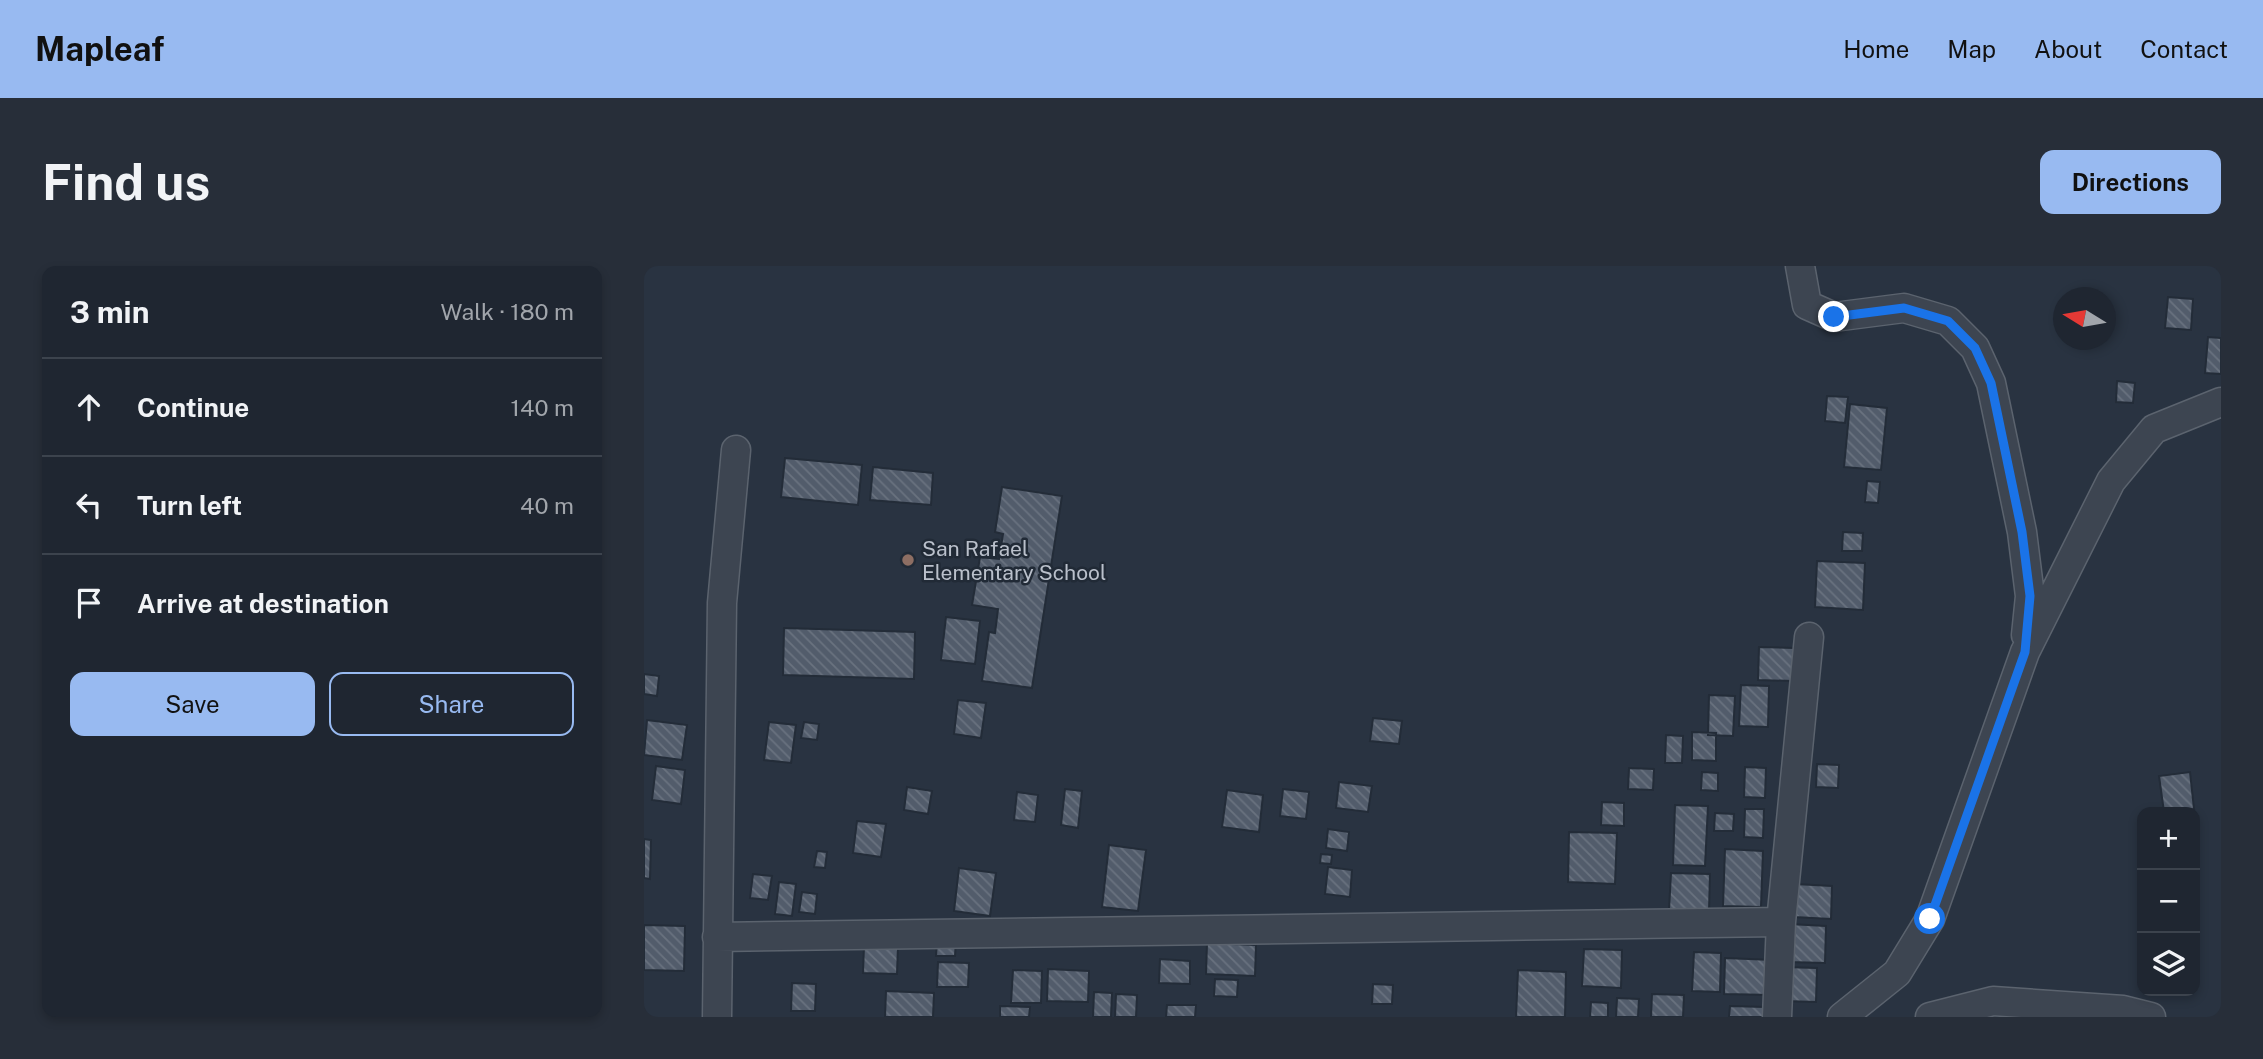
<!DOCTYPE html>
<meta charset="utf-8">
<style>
:root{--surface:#1f2631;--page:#272e39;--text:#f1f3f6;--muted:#a1a5ab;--line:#3c434d;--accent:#98baf1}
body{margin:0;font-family:"Public Sans",sans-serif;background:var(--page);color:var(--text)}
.controls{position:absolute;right:21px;bottom:21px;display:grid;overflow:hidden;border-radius:14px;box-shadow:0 4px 10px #0003}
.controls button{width:63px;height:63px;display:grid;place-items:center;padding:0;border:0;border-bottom:2px solid var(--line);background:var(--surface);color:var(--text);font:35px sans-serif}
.compass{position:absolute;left:1409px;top:21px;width:63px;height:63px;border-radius:50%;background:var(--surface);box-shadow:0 4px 10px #0003;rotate:281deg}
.stop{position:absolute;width:21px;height:21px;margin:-16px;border:5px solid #1a73e8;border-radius:50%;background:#fff}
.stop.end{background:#1a73e8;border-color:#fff;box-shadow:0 2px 7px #0008}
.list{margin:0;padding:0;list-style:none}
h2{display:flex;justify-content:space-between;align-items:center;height:91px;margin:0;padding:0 28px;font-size:30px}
h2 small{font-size:23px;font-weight:400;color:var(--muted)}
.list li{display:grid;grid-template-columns:46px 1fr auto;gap:21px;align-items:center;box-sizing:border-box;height:98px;padding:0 28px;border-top:2px solid var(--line)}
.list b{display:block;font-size:26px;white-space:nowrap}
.list em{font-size:23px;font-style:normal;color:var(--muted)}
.actions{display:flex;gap:14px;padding:21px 28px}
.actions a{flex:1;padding:16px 0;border:2px solid var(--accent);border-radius:14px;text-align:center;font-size:24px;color:var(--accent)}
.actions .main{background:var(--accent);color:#111}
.icon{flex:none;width:38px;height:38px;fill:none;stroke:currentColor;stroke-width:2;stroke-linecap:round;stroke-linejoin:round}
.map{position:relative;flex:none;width:1577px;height:751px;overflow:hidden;border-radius:14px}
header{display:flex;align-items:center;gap:42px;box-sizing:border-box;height:98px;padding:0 35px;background:var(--accent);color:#111}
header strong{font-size:33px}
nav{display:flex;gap:38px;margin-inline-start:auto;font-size:24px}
.intro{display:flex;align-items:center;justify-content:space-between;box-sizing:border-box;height:168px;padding:0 42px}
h1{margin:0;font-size:49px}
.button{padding:18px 32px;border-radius:14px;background:var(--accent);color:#111;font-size:24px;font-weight:700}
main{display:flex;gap:42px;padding:0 42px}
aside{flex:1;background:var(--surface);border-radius:14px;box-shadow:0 4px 10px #0003}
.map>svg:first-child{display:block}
</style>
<header>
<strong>Mapleaf</strong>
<nav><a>Home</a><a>Map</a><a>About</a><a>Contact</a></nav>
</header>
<div class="intro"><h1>Find us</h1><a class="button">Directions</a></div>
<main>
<aside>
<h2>3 min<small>Walk · 180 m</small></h2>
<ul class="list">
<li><svg class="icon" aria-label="ahead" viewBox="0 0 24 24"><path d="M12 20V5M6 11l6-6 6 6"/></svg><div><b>Continue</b></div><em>140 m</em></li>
<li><svg class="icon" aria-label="left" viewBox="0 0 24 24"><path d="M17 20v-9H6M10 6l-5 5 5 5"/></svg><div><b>Turn left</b></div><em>40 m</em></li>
<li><svg class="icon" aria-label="arrive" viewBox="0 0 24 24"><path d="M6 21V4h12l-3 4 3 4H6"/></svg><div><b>Arrive at destination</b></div></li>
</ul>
<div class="actions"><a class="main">Save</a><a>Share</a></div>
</aside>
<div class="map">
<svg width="1577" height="751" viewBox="0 0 1577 751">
<defs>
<pattern id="building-back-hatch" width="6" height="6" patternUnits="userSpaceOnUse" patternTransform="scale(1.75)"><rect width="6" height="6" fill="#525c6b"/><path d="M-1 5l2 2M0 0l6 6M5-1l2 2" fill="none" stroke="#69727f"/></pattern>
</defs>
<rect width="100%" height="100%" fill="#293341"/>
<!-- building -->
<path fill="url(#building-back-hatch)" stroke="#232c38" stroke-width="2" d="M 1524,31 L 1549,33 L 1547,64 L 1521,62 Z
M 1564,71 L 1577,72 L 1577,108 L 1561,107 Z
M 1473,115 L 1491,117 L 1489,137 L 1472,136 Z
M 1183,130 L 1204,131 L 1201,157 L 1181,155 Z
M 1206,138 L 1243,142 L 1237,204 L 1200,201 Z
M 141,192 L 218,199 L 214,239 L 137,231 Z
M 229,201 L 289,207 L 287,239 L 226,234 Z
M 1223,215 L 1236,216 L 1234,237 L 1221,236 Z
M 358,221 L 418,230 L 388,422 L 338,415 L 345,366 L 351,367 L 354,343 L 328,339 L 336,291 L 355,293 L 359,268 L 351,266 Z
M 1199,266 L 1219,267 L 1218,285 L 1198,285 Z
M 1173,295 L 1221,297 L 1219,344 L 1171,341 Z
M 302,351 L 336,355 L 331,398 L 297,394 Z
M 140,362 L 271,366 L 270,413 L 139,409 Z
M 1115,381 L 1150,382 L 1149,415 L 1114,414 Z
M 0,408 L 15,410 L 13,430 L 0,428 Z
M 1097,419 L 1125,420 L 1124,461 L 1095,460 Z
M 1065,429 L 1091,430 L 1089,470 L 1064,469 Z
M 314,434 L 342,437 L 337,472 L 310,468 Z
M 729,452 L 758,455 L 755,478 L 726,475 Z
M 3,454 L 43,459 L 38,494 L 0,489 Z
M 125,456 L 152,459 L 147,497 L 120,494 Z
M 160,456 L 175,458 L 173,474 L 157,472 Z
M 1048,466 L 1072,467 L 1072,495 L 1048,494 Z
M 1022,469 L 1039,470 L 1038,497 L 1021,497 Z
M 1173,498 L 1195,499 L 1194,522 L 1172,521 Z
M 12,500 L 41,504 L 37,538 L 8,534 Z
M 1101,501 L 1122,502 L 1121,532 L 1100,531 Z
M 985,502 L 1010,503 L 1009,524 L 984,523 Z
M 1058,506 L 1074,507 L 1074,525 L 1057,524 Z
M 1546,506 L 1550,543 L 1520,546 L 1515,510 Z
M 695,516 L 728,520 L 724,546 L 692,542 Z
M 263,521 L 288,525 L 284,548 L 260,544 Z
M 421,523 L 438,525 L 434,562 L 417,559 Z
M 639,523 L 665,526 L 662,553 L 636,550 Z
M 583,524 L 619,529 L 615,566 L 578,561 Z
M 373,526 L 394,529 L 391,556 L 370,554 Z
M 958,536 L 980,537 L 980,560 L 957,559 Z
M 1031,539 L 1064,540 L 1061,600 L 1029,599 Z
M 1101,543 L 1120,543 L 1119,572 L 1100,571 Z
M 1071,547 L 1090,548 L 1089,565 L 1070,565 Z
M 213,555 L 242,558 L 237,591 L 209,587 Z
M 684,563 L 705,566 L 703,585 L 682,582 Z
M 925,566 L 973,567 L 971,618 L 924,616 Z
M 0,573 L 7,574 L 6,613 L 0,612 Z
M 465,579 L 502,584 L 494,645 L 458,641 Z
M 1081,583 L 1119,585 L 1117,641 L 1079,640 Z
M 173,585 L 183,586 L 181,602 L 170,601 Z
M 677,588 L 688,589 L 687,598 L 676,597 Z
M 684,601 L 708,604 L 706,631 L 681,628 Z
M 315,602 L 352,607 L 346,650 L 310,645 Z
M 1027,607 L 1066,608 L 1065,645 L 1025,644 Z
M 109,608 L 128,610 L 124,634 L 106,632 Z
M 135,616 L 152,618 L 148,650 L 131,648 Z
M 1151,618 L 1188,620 L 1187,653 L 1150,651 Z
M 158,626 L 173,628 L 171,648 L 155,646 Z
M 1145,658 L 1182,660 L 1181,697 L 1144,696 Z
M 0,659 L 41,660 L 40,705 L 0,704 Z
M 293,674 L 312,674 L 311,690 L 292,690 Z
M 563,677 L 612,679 L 611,710 L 562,708 Z
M 220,679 L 254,680 L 253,708 L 219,707 Z
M 940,683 L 978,684 L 977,722 L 938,720 Z
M 1050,686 L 1077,687 L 1076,726 L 1048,725 Z
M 1081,692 L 1129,694 L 1128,729 L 1080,728 Z
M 516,693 L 546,695 L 546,718 L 515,717 Z
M 294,696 L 325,697 L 324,721 L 293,721 Z
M 1140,701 L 1173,702 L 1172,736 L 1139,735 Z
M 404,703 L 445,705 L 444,736 L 403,735 Z
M 369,704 L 398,705 L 397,737 L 367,737 Z
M 874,704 L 922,706 L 921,751 L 872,751 Z
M 571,713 L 594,714 L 593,731 L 570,730 Z
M 148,717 L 172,718 L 171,745 L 147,745 Z
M 729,718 L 749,719 L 748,738 L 728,738 Z
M 242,725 L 290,727 L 289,751 L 241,751 Z
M 450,726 L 468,727 L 467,751 L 449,751 Z
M 472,728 L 493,729 L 492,751 L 471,751 Z
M 1008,728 L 1040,729 L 1039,751 L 1007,751 Z
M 973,732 L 995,733 L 994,751 L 972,751 Z
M 947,736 L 964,737 L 964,751 L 946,751 Z
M 523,739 L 552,739 L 551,751 L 522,751 Z
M 356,740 L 386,741 L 385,751 L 356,751 Z
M 1086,740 L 1121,741 L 1121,751 L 1085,751 Z"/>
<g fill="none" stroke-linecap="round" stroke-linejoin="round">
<defs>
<path id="minor" d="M 1156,0 L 1163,39 L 1190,51 L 1260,42 L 1304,55 L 1331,82 L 1347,117 L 1378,266 L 1386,330 L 1382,369
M 73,671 L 1137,656
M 73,751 L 78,337 L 92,184
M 1133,751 L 1137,656 L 1165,371
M 1198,751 L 1253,707 L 1286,653 L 1381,386 L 1467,215 L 1510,163 L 1577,136
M 1286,751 L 1349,735 L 1479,744 L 1507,751"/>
</defs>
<!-- minor casing -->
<use href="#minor" stroke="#5b636e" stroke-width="31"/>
<!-- minor -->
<use href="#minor" stroke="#3d4551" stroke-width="28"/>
</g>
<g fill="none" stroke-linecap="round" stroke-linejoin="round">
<!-- route -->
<path stroke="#1a73e8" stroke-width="9" d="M 1190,51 L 1260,42 L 1304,55 L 1331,82 L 1347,117 L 1378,266 L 1386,330 L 1381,386 L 1286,653"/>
</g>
<!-- markers -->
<circle fill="#8d6e63" stroke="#212a36" stroke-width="2.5" cx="264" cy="294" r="7"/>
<g text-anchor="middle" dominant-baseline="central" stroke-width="5" stroke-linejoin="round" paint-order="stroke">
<!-- poi labels -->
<g font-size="21" fill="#bac0cb" stroke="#212a36" text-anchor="start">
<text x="278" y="282">San Rafael<tspan x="278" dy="24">Elementary School</tspan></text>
</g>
</g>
</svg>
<div class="controls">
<button>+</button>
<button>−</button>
<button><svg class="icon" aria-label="layers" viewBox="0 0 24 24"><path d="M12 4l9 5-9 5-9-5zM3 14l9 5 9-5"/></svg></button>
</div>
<svg class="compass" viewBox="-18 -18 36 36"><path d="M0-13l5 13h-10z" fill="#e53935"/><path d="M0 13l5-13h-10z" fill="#a1a5ab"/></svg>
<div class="stop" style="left:1286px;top:653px"></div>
<div class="stop end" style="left:1190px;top:51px"></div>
</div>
</main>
